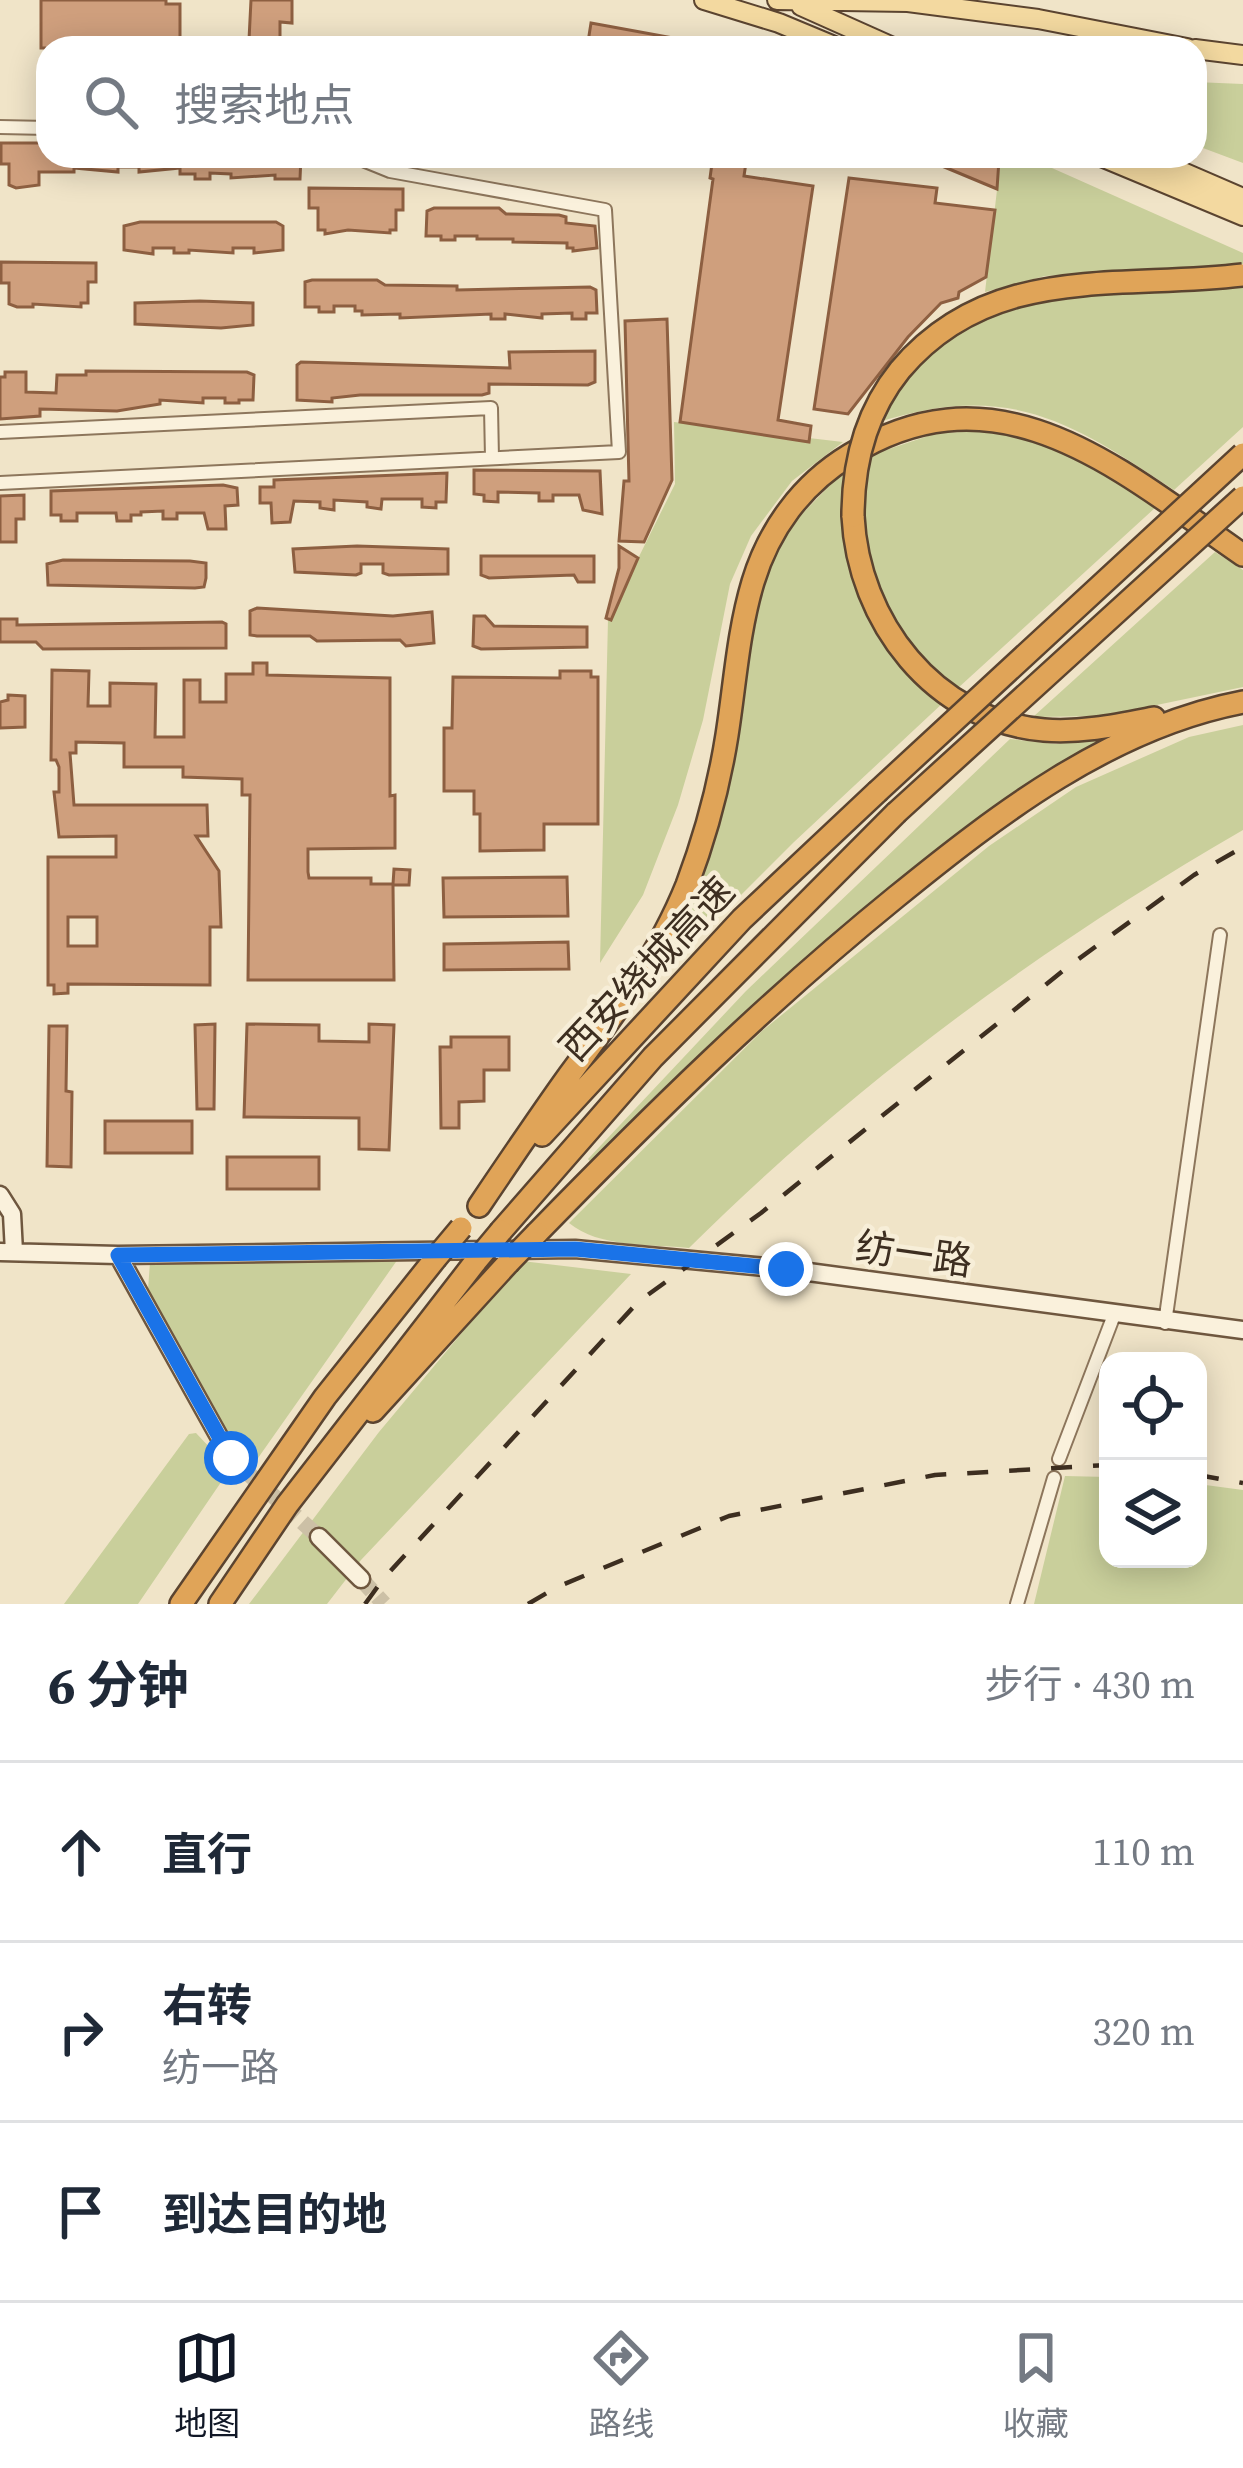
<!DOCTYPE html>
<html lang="zh">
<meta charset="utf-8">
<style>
:root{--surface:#fff;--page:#f2f2f3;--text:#1f2937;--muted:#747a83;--line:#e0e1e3;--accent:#111827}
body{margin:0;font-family:"Source Serif 4","Noto Sans SC",serif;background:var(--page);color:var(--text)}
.controls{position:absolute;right:36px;bottom:36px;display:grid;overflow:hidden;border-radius:24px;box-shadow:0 6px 30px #0003}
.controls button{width:108px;height:108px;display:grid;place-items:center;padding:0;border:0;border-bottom:3px solid var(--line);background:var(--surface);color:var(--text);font:60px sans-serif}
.stop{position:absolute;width:36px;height:36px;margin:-27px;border:9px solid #1a73e8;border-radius:50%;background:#fff}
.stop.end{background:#1a73e8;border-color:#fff;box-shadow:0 3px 12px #0008}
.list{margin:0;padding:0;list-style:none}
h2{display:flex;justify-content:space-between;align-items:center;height:156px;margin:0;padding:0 48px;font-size:51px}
h2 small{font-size:39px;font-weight:400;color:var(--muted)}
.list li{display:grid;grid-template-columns:78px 1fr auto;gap:36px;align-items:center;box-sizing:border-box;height:180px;padding:0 48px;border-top:3px solid var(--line)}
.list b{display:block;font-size:45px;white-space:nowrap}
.list p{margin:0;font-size:39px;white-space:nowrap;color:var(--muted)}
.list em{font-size:39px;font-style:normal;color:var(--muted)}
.icon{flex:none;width:66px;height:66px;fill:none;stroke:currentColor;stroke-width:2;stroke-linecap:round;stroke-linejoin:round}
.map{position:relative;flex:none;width:1243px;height:1604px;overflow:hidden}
.search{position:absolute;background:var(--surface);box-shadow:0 6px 30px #0003;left:36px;right:36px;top:36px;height:132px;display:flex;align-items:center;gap:30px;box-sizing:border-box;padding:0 42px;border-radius:36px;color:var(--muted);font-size:45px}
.sheet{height:696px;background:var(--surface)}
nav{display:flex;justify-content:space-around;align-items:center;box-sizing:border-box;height:168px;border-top:3px solid var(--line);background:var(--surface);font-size:33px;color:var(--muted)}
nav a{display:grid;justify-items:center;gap:6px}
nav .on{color:var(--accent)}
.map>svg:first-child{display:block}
</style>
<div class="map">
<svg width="1243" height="1604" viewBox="0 0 1243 1604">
<rect width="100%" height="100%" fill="#f0e4c8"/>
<!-- green -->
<path fill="#c9cf9b" d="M 1195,82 L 1243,84 L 1243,163 L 1195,145 Z
M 1001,156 L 1025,156 L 1243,253 L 1243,264 L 1045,276 L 985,292 Z
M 1243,282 L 1243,427 L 1174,490 C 1068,419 1006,381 876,423 C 897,383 927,343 968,321 C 1038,285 1164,287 1243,282 Z
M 674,422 L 843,442 L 792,481 L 751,536 L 730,584 L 703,720 L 678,805 L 643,895 L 600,963 L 608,619 L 675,484 Z
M 989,431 C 1053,440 1102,473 1156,507 L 958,688 C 915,680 865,585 862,543 C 860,515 864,485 865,457 L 937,433 Z
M 845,470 C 834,558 867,653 945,701 L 794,842 L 650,986 L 646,979 L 672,936 L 765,579 L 792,524 Z
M 1215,552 L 1243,570 L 1243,687 L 1104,716 L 1033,717 Z
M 1243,725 L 1243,830 C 1042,946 854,1084 689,1248 C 651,1244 599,1248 569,1223 L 762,1031 L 989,846 L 1076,787 L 1189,737 Z
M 1010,739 L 1056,744 L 1097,740 L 1097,744 L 832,938 L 699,1055 L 592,1164 L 588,1159 L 746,991 Z
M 398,1259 L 251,1468 L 238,1459 L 148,1290 L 150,1262 Z
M 522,1261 L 631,1274 L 361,1560 L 327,1604 L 249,1604 L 379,1432 Z
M 196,1433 L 230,1469 L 138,1604 L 64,1604 L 189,1434 Z
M 1065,1476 L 1108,1477 L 1108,1559 L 1198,1559 L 1198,1484 L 1243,1490 L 1243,1604 L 1034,1604 Z"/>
<!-- building -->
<path fill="#cf9f7d" stroke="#8d5f41" stroke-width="3" fill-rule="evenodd" d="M 41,0 L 166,0 L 166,4 L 180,4 L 180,48 L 41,48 Z
M 251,0 L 292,0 L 292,23 L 280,22 L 280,48 L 264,48 L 264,42 L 249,40 Z
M 591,23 L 695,42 L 695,48 L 619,48 L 588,42 Z
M 1,143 L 48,143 L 48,156 L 301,156 L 300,179 L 275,179 L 275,175 L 231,178 L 231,174 L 210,173 L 210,179 L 195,179 L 195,174 L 180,174 L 180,168 L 139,172 L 139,167 L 118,167 L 118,172 L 74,168 L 74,172 L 39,172 L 39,185 L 16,188 L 9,185 L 9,164 L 1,164 Z
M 713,156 L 747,156 L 744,176 L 813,186 L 778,420 L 811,426 L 809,442 L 680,422 L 713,179 L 710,178 Z
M 918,156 L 990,156 L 999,160 L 997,189 Z
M 849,178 L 937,188 L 935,203 L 995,210 L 986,277 L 959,292 L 958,298 L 941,303 L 908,337 L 848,414 L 814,409 Z
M 309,188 L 403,189 L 403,210 L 396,210 L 396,230 L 390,230 L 390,233 L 348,230 L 325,234 L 325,230 L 318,230 L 318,208 L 309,208 Z
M 434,208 L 499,208 L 506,214 L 559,215 L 566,217 L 566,223 L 595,226 L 597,248 L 573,251 L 573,248 L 567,248 L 567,243 L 513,242 L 513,239 L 477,239 L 477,236 L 455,236 L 455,240 L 441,240 L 441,236 L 426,236 L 427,211 Z
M 140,222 L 276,222 L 283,226 L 283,250 L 254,253 L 254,248 L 233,248 L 233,253 L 189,250 L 189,253 L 174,253 L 174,248 L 153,248 L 153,254 L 124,250 L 124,226 Z
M 1,262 L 96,263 L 96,282 L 88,282 L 88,303 L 81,303 L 81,307 L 33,304 L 33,307 L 17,307 L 9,304 L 9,283 L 1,283 Z
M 312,280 L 377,280 L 385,285 L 457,286 L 457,290 L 590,287 L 596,290 L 597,313 L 586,313 L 586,319 L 572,319 L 572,313 L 542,314 L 542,318 L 505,314 L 505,319 L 491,319 L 491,314 L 400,318 L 400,314 L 362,315 L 362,311 L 355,311 L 355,306 L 334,306 L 334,312 L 319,312 L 319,307 L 305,307 L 305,282 Z
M 200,301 L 253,303 L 253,325 L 221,328 L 135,324 L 135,303 Z
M 667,319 L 672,480 L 644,542 L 619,541 L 624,481 L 629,481 L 625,321 Z
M 595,351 L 595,382 L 588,385 L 489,384 L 489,393 L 482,395 L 360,395 L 332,398 L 332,402 L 297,400 L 297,365 L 301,362 L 510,368 L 509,352 Z
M 86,371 L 247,372 L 254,375 L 253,400 L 239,400 L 239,403 L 225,403 L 225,398 L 203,398 L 203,403 L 160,400 L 160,404 L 117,411 L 40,409 L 40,416 L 0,419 L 0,377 L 5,377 L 5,372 L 26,372 L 26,392 L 56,393 L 57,375 L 86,375 Z
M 474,470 L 600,471 L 602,514 L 583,510 L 579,495 L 553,495 L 553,501 L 539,501 L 539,493 L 498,492 L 498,502 L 484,501 L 484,495 L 474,494 Z
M 447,473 L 446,502 L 436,502 L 436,508 L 422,507 L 422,499 L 382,499 L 381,509 L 367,507 L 367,502 L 334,500 L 334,510 L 320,508 L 320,502 L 294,501 L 290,522 L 272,523 L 271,503 L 260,503 L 260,487 L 274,487 L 274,480 Z
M 223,485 L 237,488 L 238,505 L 225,506 L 226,529 L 208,529 L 204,513 L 177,513 L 177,519 L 163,519 L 163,511 L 141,512 L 141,515 L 131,515 L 131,521 L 117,521 L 116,513 L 77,513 L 77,521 L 61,521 L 61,515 L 51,515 L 51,491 Z
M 24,495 L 24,519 L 16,519 L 16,542 L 0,542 L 0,496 Z
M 357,546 L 448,549 L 448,574 L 389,575 L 383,573 L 383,564 L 361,564 L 361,573 L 356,575 L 295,572 L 293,549 Z
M 619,546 L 638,558 L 611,620 L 606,618 L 619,568 Z
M 481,556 L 594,556 L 594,582 L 578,582 L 574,575 L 489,578 L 481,575 Z
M 63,560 L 190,561 L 206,563 L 206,578 L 204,587 L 195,588 L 48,585 L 47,564 Z
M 257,608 L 393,616 L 432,612 L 434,643 L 406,646 L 400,640 L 317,641 L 310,636 L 257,636 L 250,635 L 250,611 Z
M 474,616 L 485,616 L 494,626 L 587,627 L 587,647 L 481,649 L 473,646 Z
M 0,619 L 17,619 L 17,625 L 222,622 L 226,624 L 226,648 L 43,649 L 36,642 L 0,642 Z
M 253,663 L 267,663 L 267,675 L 390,678 L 390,796 L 395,795 L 395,848 L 308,849 L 308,872 L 309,878 L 371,878 L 371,884 L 393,884 L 394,869 L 410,870 L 409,885 L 393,885 L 394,980 L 248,980 L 250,795 L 242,795 L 242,779 L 183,777 L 183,767 L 124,767 L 124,743 L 76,742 L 76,753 L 70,753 L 74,805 L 207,805 L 208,836 L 196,836 L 219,871 L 221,927 L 210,927 L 210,985 L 68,984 L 68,993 L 54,994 L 54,985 L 48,985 L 48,857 L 116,857 L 116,836 L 59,837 L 54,792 L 59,792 L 59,767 L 56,760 L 51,760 L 52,670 L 89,671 L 88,706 L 110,706 L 110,683 L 156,684 L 155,737 L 184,737 L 184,680 L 200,680 L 200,702 L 226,702 L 226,674 L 253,674 ZM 68,917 L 97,917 L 97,946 L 68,946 Z
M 560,671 L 591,671 L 591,677 L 598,677 L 598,824 L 544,824 L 544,850 L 480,851 L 480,814 L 474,814 L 474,791 L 444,791 L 444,728 L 452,728 L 453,677 L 560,678 Z
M 8,695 L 25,696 L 25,727 L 0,728 L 0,702 L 8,700 Z
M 567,877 L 568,916 L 444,917 L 443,878 Z
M 568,942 L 569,969 L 444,970 L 444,944 Z
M 215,1024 L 214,1109 L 197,1109 L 195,1025 Z
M 247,1024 L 319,1025 L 319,1041 L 369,1042 L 369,1024 L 394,1025 L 389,1150 L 359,1149 L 359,1118 L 244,1117 Z
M 49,1026 L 67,1026 L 66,1091 L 72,1092 L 71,1167 L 47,1166 Z
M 451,1037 L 509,1037 L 509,1070 L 484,1070 L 484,1101 L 459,1102 L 459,1128 L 441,1128 L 440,1047 L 451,1047 Z
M 105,1121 L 192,1121 L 192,1153 L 105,1153 Z
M 227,1157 L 319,1157 L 319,1189 L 227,1189 Z"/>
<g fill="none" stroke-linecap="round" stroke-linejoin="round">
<!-- secondary-tunnel -->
<path stroke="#ccc0a6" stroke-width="16" stroke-dasharray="16 8" stroke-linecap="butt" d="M 231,1458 L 319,1537
M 361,1579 L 384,1604"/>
<defs>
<path id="street" d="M 0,127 L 48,128
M 0,432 L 491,408 L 492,458
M 0,483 L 619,452 L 605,210 L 390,171 L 353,156
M 1165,1323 L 1220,935
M 1059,1459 L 1114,1315
M 1017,1604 L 1054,1478"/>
<path id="secondary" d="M 0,1195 L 12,1214 L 14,1252
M 0,1252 L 118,1255 L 575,1249 L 786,1269 L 1243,1330
M 118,1255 L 231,1458
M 319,1537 L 361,1579"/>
<path id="primary" d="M 704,0 L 779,23 L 839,48
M 777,0 L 908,2 L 1038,19 L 1187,48
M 801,6 L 895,48
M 1195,49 L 1243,55
M 1099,156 L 1243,216
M 1146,156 L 1243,198"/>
<path id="highway" d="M 853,516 C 858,621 934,721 1044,730 C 1081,733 1118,725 1154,718
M 542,1135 L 742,919 L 877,792
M 479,1206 C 508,1163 537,1120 567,1078 C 613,1016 658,957 687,885 C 705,837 719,786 727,735 C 735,684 738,632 753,582 C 769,529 802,484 850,455 C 1001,361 1122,472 1243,555
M 501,1231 L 653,1057 L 896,813
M 537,1233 C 652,1115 768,1001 896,897 C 998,814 1111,727 1243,702
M 373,1411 L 508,1263
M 181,1604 L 325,1397 L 435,1259
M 220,1604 L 287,1505 L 476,1261"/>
</defs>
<!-- street casing -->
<use href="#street" stroke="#8d765c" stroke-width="16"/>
<!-- secondary casing -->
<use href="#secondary" stroke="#6f573f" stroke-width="21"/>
<!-- primary casing -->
<use href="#primary" stroke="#5b4430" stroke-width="22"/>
<!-- highway casing -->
<use href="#highway" stroke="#5b4430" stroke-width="26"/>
<!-- street -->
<use href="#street" stroke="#faf1dc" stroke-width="12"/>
<!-- secondary -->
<use href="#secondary" stroke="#faf1dc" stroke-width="16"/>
<!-- primary -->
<use href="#primary" stroke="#f3d9a0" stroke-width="18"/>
<!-- highway -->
<use href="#highway" stroke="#e0a458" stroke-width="21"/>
<!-- rail -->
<path stroke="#3d2e20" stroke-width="4.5" stroke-dasharray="21 21" stroke-linecap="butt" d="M 1198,1475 L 1243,1483
M 365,1604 L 384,1578 L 638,1302 L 761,1213 L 1069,966 L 1194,875 L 1243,847
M 528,1604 L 557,1587 L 729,1516 L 935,1475 L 1108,1465"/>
<defs>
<path id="highway-bridge" d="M 853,516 C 853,463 866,412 900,370 C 991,262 1119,290 1243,275
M 877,792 L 1243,454
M 896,813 L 1243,497
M 435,1259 L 461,1228
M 476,1261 L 501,1231
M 508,1263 L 537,1233"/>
</defs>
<!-- highway-bridge casing -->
<use href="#highway-bridge" stroke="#5b4430" stroke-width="26" stroke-linecap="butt"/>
<!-- highway-bridge -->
<use href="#highway-bridge" stroke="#e0a458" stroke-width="21"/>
</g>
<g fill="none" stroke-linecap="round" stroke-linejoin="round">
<!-- route -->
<path stroke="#1a73e8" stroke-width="15" d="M 231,1458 L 118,1255 L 575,1249 L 786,1269"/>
</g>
<g text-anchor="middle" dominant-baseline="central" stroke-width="9" stroke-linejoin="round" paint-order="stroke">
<!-- street labels -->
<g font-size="39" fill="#3d2e20" stroke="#f7eed8">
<text transform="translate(647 969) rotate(-47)">西安绕城高速</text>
<text transform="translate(914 1254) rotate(8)">纺一路</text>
</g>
</g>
</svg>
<div class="controls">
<button><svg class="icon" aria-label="locate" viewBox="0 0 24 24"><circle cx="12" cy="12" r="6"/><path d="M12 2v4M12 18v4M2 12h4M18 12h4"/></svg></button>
<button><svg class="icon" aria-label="layers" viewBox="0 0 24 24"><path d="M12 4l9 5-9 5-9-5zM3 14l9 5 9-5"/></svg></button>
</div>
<div class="stop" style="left:231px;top:1458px"></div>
<div class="stop end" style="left:786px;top:1269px"></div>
<div class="search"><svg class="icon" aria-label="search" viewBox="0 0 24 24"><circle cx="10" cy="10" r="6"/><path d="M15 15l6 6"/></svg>搜索地点</div>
</div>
<section class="sheet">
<h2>6 分钟<small>步行 · 430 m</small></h2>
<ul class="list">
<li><svg class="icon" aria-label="ahead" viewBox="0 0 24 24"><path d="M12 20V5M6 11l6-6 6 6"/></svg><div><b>直行</b></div><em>110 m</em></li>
<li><svg class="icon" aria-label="right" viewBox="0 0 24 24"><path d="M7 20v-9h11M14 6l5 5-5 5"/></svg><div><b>右转</b><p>纺一路</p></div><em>320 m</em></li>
<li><svg class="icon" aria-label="arrive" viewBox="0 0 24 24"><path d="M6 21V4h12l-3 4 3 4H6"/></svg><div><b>到达目的地</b></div></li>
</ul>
</section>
<nav>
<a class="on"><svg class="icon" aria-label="map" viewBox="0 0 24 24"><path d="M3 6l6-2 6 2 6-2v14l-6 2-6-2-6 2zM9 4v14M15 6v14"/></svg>地图</a>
<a><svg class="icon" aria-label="directions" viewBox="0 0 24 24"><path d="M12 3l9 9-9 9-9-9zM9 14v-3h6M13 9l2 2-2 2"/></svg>路线</a>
<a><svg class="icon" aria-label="saved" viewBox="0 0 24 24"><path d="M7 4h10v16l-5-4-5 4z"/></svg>收藏</a>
</nav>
